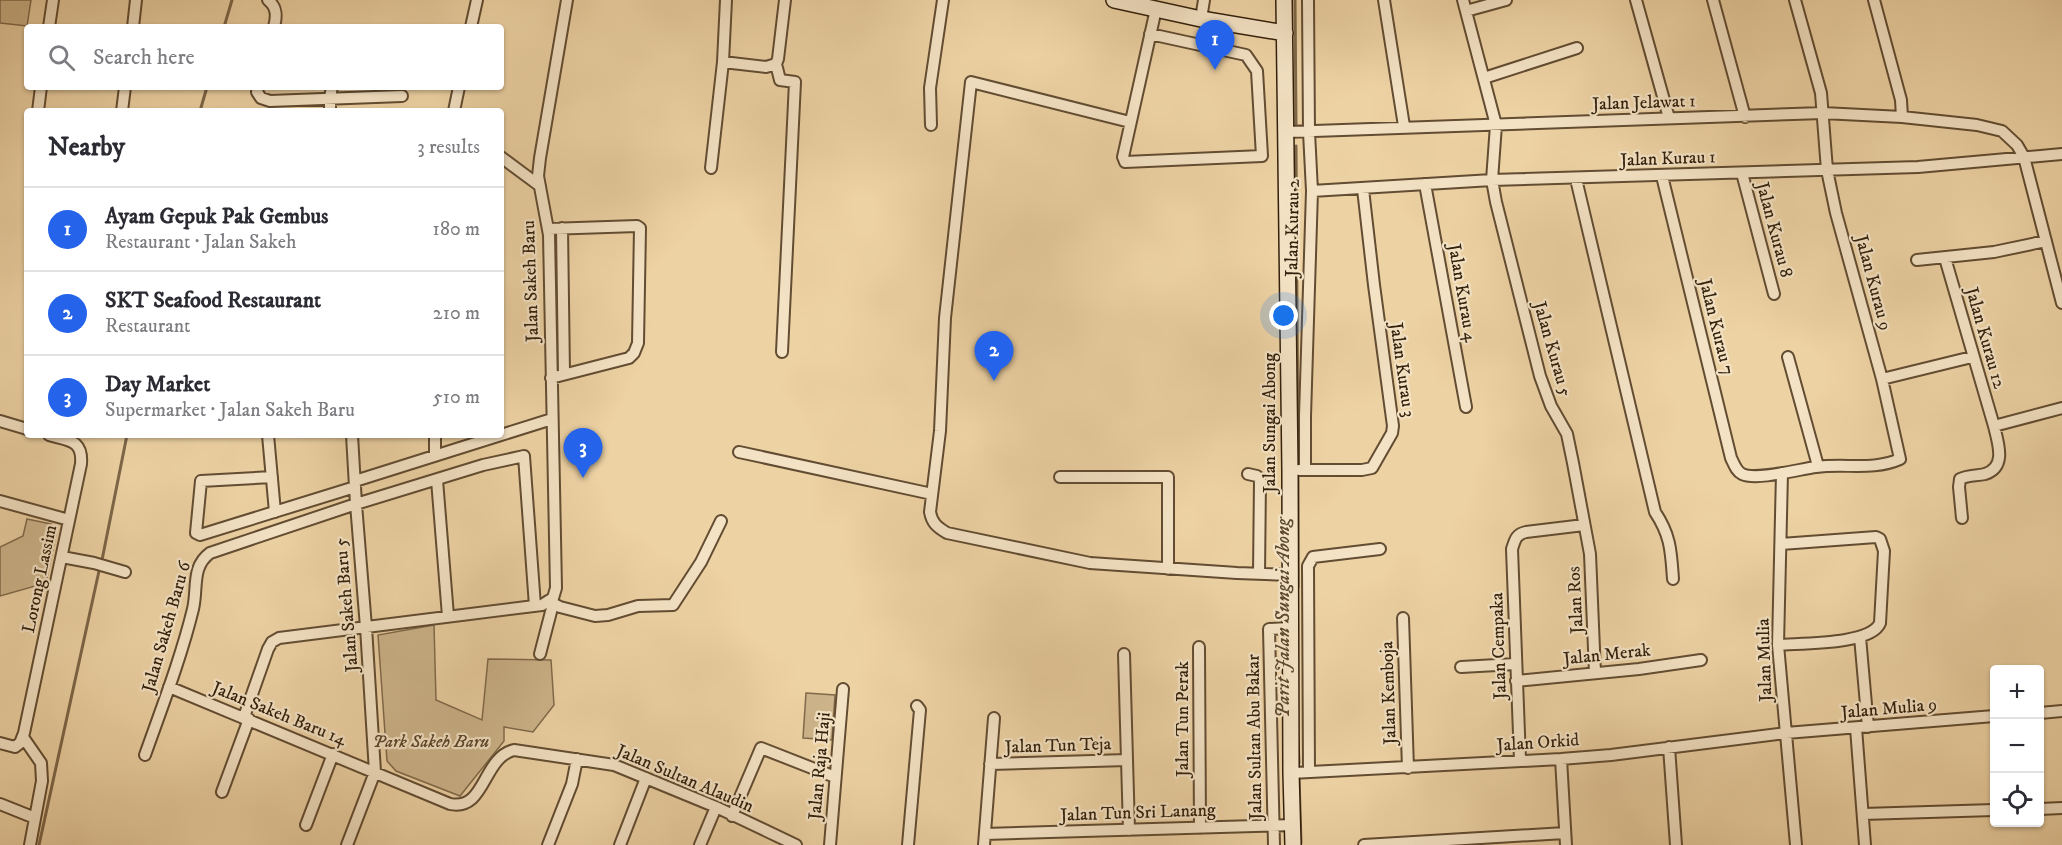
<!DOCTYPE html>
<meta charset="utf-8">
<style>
:root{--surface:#fff;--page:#f2f2f3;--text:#2b2b33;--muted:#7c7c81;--line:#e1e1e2;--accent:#2563eb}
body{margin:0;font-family:"IM FELL DW Pica",serif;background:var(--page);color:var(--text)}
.controls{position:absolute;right:18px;bottom:18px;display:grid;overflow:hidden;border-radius:6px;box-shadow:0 2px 4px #0004}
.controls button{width:54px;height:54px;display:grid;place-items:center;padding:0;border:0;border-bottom:2px solid var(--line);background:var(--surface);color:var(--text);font:30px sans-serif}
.you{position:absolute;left:1284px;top:316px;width:21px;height:21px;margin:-15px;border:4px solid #fff;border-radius:50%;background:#1a73e8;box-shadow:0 0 0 9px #1a73e833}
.badge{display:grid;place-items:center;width:39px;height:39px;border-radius:50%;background:var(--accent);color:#fff;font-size:20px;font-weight:700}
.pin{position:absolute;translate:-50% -50px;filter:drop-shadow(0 2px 3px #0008)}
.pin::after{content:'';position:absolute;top:32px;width:21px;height:18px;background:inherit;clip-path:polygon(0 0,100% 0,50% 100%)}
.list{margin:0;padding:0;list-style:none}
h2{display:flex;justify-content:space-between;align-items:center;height:78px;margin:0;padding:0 24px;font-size:26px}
h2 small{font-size:20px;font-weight:400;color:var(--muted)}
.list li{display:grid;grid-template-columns:39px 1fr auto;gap:18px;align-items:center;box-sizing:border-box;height:84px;padding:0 24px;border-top:2px solid var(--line)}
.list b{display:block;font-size:22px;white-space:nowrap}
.list p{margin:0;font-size:20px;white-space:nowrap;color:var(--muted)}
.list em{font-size:20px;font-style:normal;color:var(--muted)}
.icon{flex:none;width:33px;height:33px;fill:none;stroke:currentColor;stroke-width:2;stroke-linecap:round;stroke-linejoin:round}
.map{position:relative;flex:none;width:2062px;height:845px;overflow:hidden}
.search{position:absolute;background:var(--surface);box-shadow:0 2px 4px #0004;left:24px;top:24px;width:480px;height:66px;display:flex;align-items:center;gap:15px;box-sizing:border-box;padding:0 21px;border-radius:6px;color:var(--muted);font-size:22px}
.panel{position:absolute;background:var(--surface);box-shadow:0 2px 4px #0004;left:24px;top:108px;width:480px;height:330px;border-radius:6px}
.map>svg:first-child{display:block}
</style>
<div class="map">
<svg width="2062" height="845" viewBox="0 0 2062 845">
<rect width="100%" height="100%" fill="#edd2a4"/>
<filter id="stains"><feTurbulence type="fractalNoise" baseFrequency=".00333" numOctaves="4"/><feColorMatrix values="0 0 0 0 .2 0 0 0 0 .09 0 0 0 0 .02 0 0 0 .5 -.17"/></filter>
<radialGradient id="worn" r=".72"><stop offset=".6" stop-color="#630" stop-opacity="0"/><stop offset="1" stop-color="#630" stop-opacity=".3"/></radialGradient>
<!-- green -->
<path fill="#cdb48a" stroke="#806a4b" stroke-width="1.5" d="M 0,0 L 31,0 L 27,26 L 0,23 Z
M 27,519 L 51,524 L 56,534 L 46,583 L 0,596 L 0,547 L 23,536 Z
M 434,625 L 436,700 L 482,720 L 488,659 L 551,660 L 554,705 L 533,732 L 504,727 L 504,741 L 460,796 L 396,771 L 387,761 L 378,635 Z
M 806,693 L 835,695 L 832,740 L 803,738 Z"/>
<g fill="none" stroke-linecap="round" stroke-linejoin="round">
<!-- stream -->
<path stroke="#7d6648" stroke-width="3" d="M 1295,0 L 1296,124
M 224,27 L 232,0
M 200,111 L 207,87
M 1296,146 L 1298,465
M 1298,474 L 1298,587
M 102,560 L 127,435
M 1298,741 L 1299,763
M 1299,777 L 1301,843
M 39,845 L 99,571"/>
<defs>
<path id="street" d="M 268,0 C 277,7 277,16 274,27
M 1384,0 L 1404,126
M 1463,0 L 1496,125 L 1492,180 L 1496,202 L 1540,376 L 1551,406 L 1567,434 L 1573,463 L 1590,554 L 1595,673
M 1636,0 L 1669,118
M 1713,0 L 1745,117
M 1874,0 L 1901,100 L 1902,117
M 1466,11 L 1506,0
M 1201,19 L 1204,0
M 49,27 L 53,0
M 133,27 L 136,0
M 471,27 L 477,0
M 1150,34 L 1246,55 L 1257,71 L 1262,156 L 1125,162 L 1123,157 L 1156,9
M 723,62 L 766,67 L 776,64 L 778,59 L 785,0
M 776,64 L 780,80 L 795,82 L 782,352
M 1484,78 L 1577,48
M 258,87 L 257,92 L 261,98 L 270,101 L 402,96
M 38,111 L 41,87
M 122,111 L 125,87
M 330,111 L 330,97 L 332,87
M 454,111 L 459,87
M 1130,122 L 971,82 L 945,318 L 940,431 L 930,512 C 932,523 937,527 947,533 L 1090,563 L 1237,573 L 1289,575
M 931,125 L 930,88 L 943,0
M 1286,132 L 1823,113 L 1902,117 L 1977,125 L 2002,131 L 2017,145 L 2024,157 L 2062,303
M 501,157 L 540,186
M 711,168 L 723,62 L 726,0
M 1742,173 L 1774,294
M 1662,176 L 1731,458 C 1734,464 1736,471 1742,474 C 1756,481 1800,469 1816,467 C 1845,463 1873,471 1900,459 L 1882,379 L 1836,213 L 1827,170 L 1821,93 L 1795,0
M 1576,179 L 1655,512 C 1671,536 1671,552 1673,579
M 1425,184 L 1466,407
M 1312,191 L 1492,180 L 1918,167 L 2062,154
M 562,228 L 564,374
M 548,229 L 637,226 L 640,228 L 638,343 L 634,353 L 629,358 L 551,378
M 1945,258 L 1994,426 C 1998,443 2007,467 1985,474 C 1976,476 1968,475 1960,479 L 1959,487 L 1962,518
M 1917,260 L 1994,252 L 2046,241
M 1788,357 L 1818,466
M 1882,379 L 1972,357
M 0,421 L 27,429
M 1994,426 L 2062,408
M 268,435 L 275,512
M 501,435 L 552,419
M 739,452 L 932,494
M 435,456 L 435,435
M 1299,470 L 1362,470 L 1372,468 L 1392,433 L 1393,426 L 1374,285 L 1363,189
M 1305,470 L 1305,416 L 1312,191 L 1309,132 L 1308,0
M 1782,473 L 1778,645 L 1796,845
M 1248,474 L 1257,476 L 1260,480 L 1259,574
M 272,477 L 201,481 L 196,533 L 200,535 L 355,487
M 1060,477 L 1168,477 L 1168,569
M 437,480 L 448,616
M 355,481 L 501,435
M 0,501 L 69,520
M 62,557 L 94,563 L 125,572
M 548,601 L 560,607 L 595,616 L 608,615 L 638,606 L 673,605 L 701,562 L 721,521
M 1403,618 L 1408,768
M 1860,637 L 1868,727
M 1778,645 C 1800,643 1871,645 1880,623 L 1884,551 L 1880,539 L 1876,537 L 1781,544
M 1199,647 L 1200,828
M 540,654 L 553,604
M 1124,654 L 1129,830
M 1461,667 L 1515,664
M 1516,681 L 1639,669 L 1701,660
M 169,687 L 450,804 C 486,811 482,758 514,750 L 614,765 L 716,807 L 796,845
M 2040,713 L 2062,711
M 244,717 L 268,649 L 272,642 L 279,638 L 542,605 L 553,598 L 556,588 L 549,235 L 538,176 L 540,158 L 567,0
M 1856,728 L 1865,845
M 23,737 L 41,763 L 42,781 L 30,845
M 0,743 L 15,747 L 20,743 L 24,733 L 81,464 C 83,439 68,441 49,435
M 1669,747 L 1676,845
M 145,755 C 162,707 181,658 193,609 C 198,588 191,567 210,553 L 356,504 L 483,465 L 524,456 L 535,606
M 1561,759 L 1566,845
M 1520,760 L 1512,549 C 1515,540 1516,534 1526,532 L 1584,525
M 990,764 L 1127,760
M 1309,772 L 1308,566 L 1313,557 L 1380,549
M 1291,773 L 1561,759 L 1611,755 L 1786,733 L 1994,716
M 222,792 L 249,719
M 0,804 L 35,818
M 2040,809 L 2062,808
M 1863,814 L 1994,810
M 732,816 L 761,748 L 835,777
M 306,825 L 333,754
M 985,834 L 1293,825
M 347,845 L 375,772 L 366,627 L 356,504 L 352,435
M 548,845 L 572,784 L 577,759
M 620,845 L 646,778
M 700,845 L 716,807
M 830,845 L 843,689
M 908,845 L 920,710 L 917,706
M 984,845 L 994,718
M 1274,845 L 1269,629 L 1289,628
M 1364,845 L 1565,833"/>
<path id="secondary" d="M 1114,0 L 1201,19 L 1285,33
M 1284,0 L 1290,470 L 1291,773 L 1293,845"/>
</defs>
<!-- street casing -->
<use href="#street" stroke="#624c32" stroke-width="14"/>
<!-- secondary casing -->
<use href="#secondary" stroke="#33200c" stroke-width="18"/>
<!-- street -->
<use href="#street" stroke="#f3e2c4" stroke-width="10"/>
<!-- secondary -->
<use href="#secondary" stroke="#f3e2c4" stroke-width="15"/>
</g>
<g text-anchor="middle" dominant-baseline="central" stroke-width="4.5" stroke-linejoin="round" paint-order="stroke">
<!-- street labels -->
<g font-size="18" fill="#33200c" stroke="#f3e2c4">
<text transform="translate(1644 103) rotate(-2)">Jalan Jelawat 1</text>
<text transform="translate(1668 159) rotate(-2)">Jalan Kurau 1</text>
<text transform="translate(1293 228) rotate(-89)">Jalan Kurau 2</text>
<text transform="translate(1774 230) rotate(75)">Jalan Kurau 8</text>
<text transform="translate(531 281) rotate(-92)">Jalan Sakeh Baru</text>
<text transform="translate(1873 283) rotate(75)">Jalan Kurau 9</text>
<text transform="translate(1462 293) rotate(80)">Jalan Kurau 4</text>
<text transform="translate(1716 327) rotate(76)">Jalan Kurau 7</text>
<text transform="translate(1985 338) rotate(74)">Jalan Kurau 12</text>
<text transform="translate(1552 349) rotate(74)">Jalan Kurau 5</text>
<text transform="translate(1402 370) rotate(82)">Jalan Kurau 3</text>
<text transform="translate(1270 423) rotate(-90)">Jalan Sungai Abong</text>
<text transform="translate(40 579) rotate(-78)">Lorong Lassim</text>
<text transform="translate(1576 600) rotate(-93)">Jalan Ros</text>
<text transform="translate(347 605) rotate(-95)">Jalan Sakeh Baru 5</text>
<text transform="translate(167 627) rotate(-74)">Jalan Sakeh Baru 6</text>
<text transform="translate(1499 646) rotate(-92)">Jalan Cempaka</text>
<text transform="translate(1607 655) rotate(-6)">Jalan Merak</text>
<text transform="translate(1765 660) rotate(-92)">Jalan Mulia</text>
<text transform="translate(1389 693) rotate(-92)">Jalan Kemboja</text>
<text transform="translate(1889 709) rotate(-5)">Jalan Mulia 9</text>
<text transform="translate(279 714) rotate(22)">Jalan Sakeh Baru 14</text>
<text transform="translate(1183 719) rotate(-90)">Jalan Tun Perak</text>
<text transform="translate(1255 737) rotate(-91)">Jalan Sultan Abu Bakar</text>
<text transform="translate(1538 743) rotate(-4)">Jalan Orkid</text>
<text transform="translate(1058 746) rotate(-2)">Jalan Tun Teja</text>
<text transform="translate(820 766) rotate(-85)">Jalan Raja Haji</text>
<text transform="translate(685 779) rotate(23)">Jalan Sultan Alaudin</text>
<text transform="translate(1138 813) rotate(-2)">Jalan Tun Sri Lanang</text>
</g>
<!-- park labels -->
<g font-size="18" font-style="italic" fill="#5a452c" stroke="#f3e2c4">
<text x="431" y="742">Park Sakeh Baru</text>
</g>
<!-- water labels -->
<g font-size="20" font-style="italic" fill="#5e492f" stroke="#f3e2c4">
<text transform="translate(1283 618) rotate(-90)">Parit Jalan Sungai Abong</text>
</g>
</g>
<rect width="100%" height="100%" filter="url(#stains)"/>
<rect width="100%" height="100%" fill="url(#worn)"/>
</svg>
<div class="controls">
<button>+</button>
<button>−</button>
<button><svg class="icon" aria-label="locate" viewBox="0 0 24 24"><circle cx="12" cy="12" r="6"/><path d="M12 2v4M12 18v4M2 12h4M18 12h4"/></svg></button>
</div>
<div class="you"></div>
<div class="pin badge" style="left:1215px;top:70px">1</div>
<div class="pin badge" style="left:994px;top:381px">2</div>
<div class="pin badge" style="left:583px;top:478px">3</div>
<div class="search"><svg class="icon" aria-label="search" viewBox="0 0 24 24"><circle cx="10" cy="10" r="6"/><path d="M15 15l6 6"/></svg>Search here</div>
<section class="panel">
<h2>Nearby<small>3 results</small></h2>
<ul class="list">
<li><span class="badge">1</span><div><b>Ayam Gepuk Pak Gembus</b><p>Restaurant · Jalan Sakeh</p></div><em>180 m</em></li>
<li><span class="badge">2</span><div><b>SKT Seafood Restaurant</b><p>Restaurant</p></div><em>210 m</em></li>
<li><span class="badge">3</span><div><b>Day Market</b><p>Supermarket · Jalan Sakeh Baru</p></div><em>510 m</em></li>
</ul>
</section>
</div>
